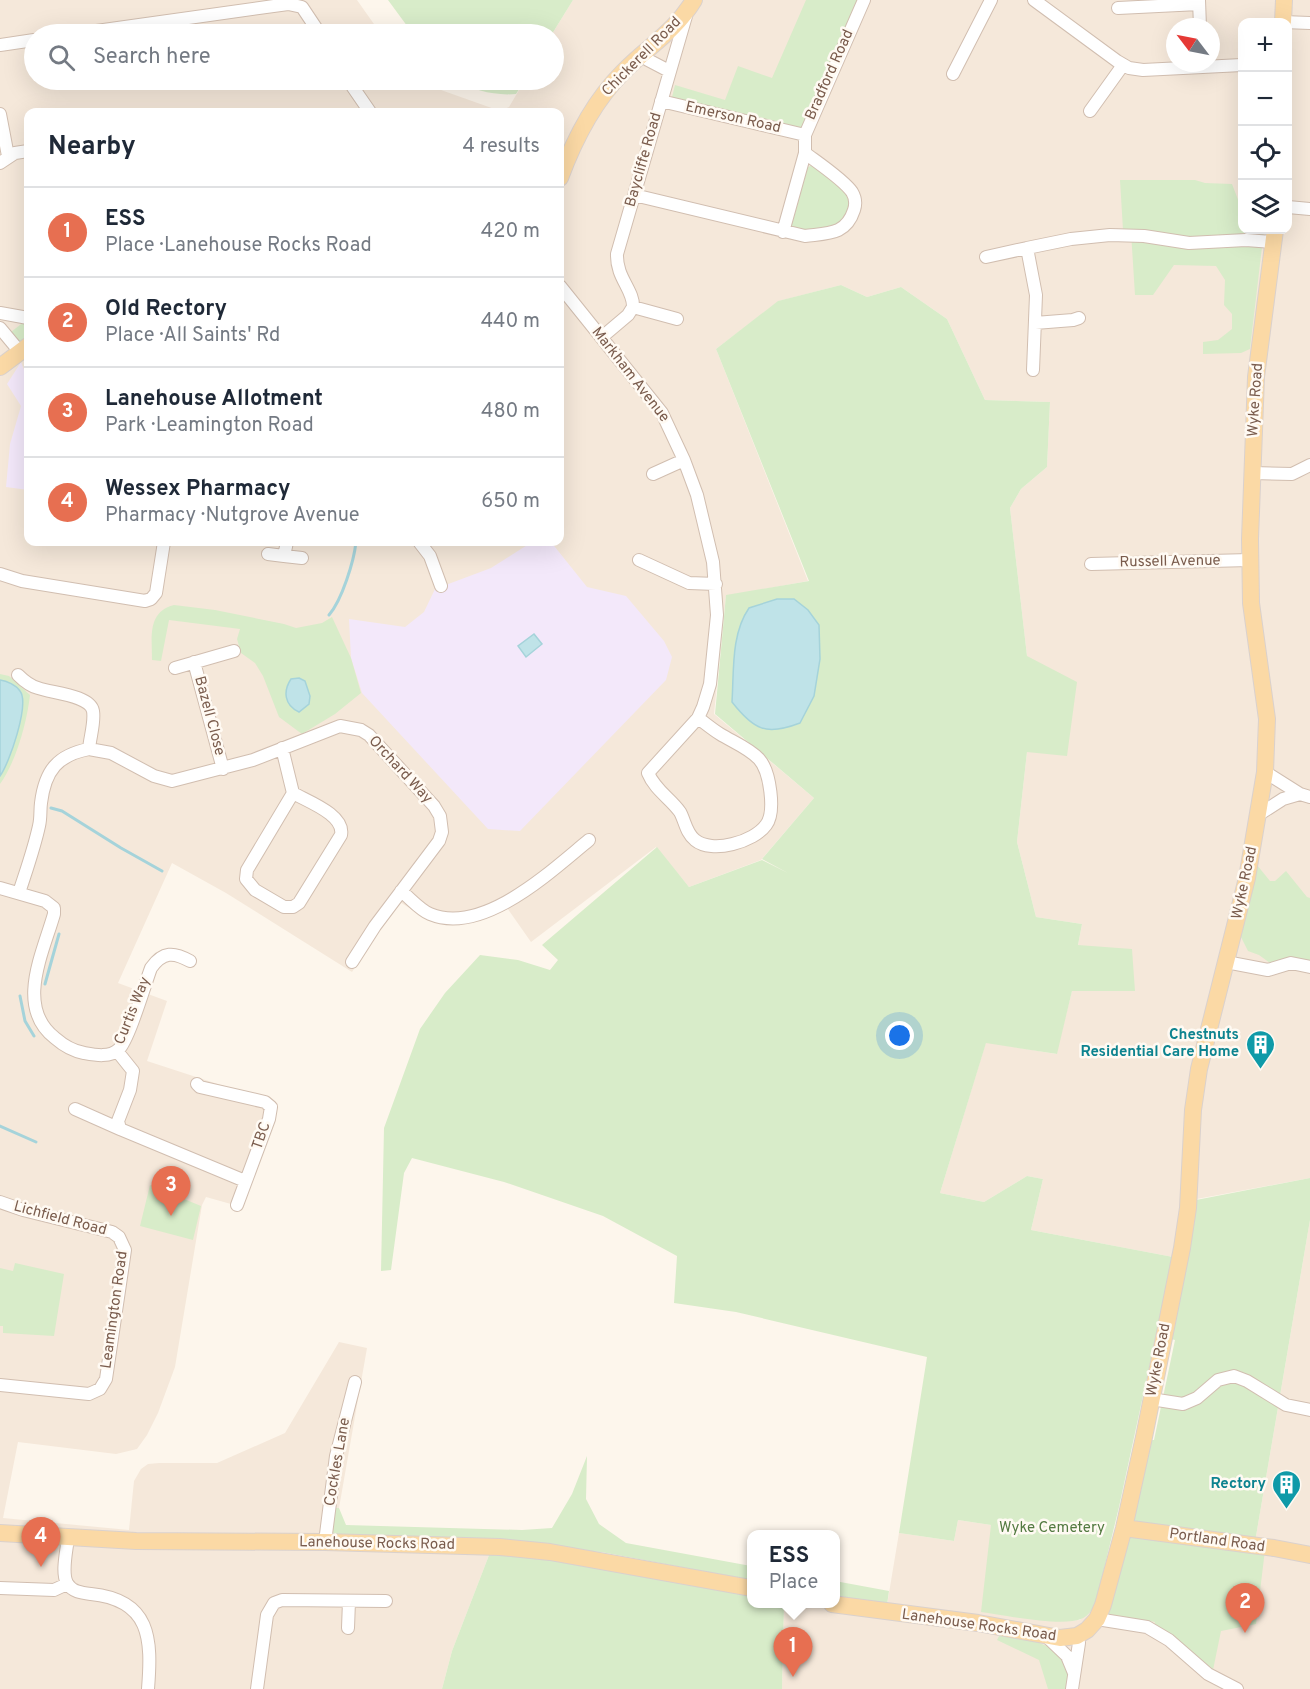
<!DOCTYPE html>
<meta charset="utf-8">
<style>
:root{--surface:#fff;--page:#f2f2f3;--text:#1f2937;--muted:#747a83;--line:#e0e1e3;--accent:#e76f51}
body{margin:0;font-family:Overpass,sans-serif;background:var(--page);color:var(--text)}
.controls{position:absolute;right:18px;top:18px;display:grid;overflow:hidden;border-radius:12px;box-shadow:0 6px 24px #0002}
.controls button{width:54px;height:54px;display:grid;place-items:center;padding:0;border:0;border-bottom:2px solid var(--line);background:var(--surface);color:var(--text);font:30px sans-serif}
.compass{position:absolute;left:1166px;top:18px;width:54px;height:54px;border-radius:50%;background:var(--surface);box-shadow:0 6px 24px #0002;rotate:302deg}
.you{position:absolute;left:900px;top:1036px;width:21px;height:21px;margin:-15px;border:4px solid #fff;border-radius:50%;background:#1a73e8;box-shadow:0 0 0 9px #1a73e833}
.badge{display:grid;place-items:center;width:39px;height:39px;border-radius:50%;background:var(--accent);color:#fff;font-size:20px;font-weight:700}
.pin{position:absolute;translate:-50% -50px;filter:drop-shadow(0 2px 3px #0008)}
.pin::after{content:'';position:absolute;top:32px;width:21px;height:18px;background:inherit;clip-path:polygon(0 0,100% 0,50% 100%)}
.popup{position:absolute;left:747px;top:1530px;width:93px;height:78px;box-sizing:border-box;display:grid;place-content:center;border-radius:12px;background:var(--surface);filter:drop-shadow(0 2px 4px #0005);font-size:20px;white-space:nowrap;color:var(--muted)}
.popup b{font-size:22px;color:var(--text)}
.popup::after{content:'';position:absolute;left:50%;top:100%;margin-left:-12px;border:12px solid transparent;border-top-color:var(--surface)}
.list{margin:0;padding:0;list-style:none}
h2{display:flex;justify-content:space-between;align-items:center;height:78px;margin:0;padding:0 24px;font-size:26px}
h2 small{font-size:20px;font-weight:400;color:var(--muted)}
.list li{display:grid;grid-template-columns:39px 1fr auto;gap:18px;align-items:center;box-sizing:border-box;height:90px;padding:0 24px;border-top:2px solid var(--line)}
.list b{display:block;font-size:22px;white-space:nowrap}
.list p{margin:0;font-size:20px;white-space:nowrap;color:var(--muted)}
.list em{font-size:20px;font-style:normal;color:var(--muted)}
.icon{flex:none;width:33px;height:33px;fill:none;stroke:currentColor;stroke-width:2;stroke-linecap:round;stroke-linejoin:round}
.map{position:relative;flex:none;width:1310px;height:1689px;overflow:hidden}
.search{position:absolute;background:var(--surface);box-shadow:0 6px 24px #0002;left:24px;top:24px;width:540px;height:66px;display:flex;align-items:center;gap:15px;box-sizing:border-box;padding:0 21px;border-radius:33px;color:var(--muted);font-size:22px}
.panel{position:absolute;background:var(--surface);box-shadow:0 6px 24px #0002;left:24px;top:108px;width:540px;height:438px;border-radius:12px}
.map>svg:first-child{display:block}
</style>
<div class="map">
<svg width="1310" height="1689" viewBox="0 0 1310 1689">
<rect width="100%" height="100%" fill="#fdf6ec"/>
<!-- residential -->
<path fill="#f5e8da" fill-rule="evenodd" d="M 0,0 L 357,0 L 381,34 L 34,34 L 34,80 L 413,80 L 500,111 L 509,107 L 525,80 L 554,80 L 552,34 L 573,0 L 1310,0 L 1310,1178 L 1186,1201 L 1173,1257 L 1031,1230 L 1043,1179 L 1027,1176 L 984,1202 L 940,1193 L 986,1042 L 1056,1054 L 1072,991 L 1135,991 L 1078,945 L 1082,924 L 1036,917 L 1017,842 L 1027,752 L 1027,656 L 1010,508 L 1021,489 L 1047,467 L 1050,402 L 985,400 L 947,319 L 901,287 L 867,297 L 841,285 L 779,301 L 716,349 L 808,581 L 726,596 L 714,714 L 814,798 L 761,860 L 689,887 L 656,847 L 531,942 L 505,905 L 426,918 L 398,901 L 352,972 L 226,893 L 172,863 L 118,983 L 167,1001 L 147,1061 L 276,1103 L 238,1206 L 206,1197 L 202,1205 L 175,1367 L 158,1413 L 147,1435 L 137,1449 L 116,1454 L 18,1442 L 3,1518 L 129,1530 L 134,1481 L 141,1469 L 148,1464 L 159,1463 L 217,1463 L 285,1433 L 339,1342 L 367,1348 L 339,1508 L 334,1508 L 330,1529 L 491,1550 L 452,1651 L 442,1689 L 0,1689 ZM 1242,22 L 1288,22 L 1288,230 L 1242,230 ZM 1175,27 L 1211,27 L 1211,63 L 1175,63 ZM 28,112 L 560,112 L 560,542 L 28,542 Z
M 1310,1220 L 1310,1689 L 782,1689 L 784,1604 L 804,1604 L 883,1613 L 887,1605 L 899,1533 L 954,1541 L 958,1520 L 991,1525 L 1038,1619 L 1063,1621 L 1080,1620 L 1096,1602 L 1255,1542 Z"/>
<!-- education -->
<path fill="#f3e8fa" d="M 21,362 L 28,380 L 28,490 L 6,487 L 10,444 L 21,406 L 7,384 Z
M 532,542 L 551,542 L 587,587 L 626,596 L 664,641 L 672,657 L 666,680 L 520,831 L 488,829 L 362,693 L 351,658 L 349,619 L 405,627 L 424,612 L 435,589 L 491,568 Z"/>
<!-- green -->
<path fill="#d8ecc9" d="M 388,0 L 573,0 L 552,34 L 413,34 Z
M 806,0 L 859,0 L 806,132 L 672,97 L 675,85 L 725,100 L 738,66 L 772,78 Z
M 454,80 L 525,80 L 516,94 C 494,96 474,90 454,80 Z
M 813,165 C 823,174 838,182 845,192 C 850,198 850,203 849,210 C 844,233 808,231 791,228 L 808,167 Z
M 1120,180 L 1195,180 L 1205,183 L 1232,184 L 1242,210 L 1242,230 L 1264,230 L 1250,349 L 1241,353 L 1203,354 L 1203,342 L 1218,340 L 1232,329 L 1232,314 L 1224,305 L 1225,280 L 1216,266 L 1174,265 L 1153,295 L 1135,295 L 1131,232 L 1123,230 Z
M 841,285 L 867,297 L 901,287 L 947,319 L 985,400 L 1050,402 L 1047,467 L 1021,489 L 1010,508 L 1027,656 L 1077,682 L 1067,756 L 1027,752 L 1017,842 L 1036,917 L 1082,924 L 1078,945 L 1132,949 L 1135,991 L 1072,991 L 1057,1054 L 986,1043 L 940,1193 L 984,1202 L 1027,1176 L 1043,1179 L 1031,1230 L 1173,1257 L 1119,1507 L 1096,1602 C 1092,1609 1090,1615 1081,1619 C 1062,1627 1003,1615 981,1612 L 991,1525 L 958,1520 L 954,1541 L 899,1533 L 927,1357 L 736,1312 L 674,1303 L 677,1256 L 603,1216 L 504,1182 L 412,1158 L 404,1173 L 391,1270 L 381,1271 L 384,1128 L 420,1029 L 445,993 L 480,955 L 518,960 L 550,970 L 558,960 L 542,945 L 657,847 L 689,887 L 762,860 L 788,873 L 762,859 L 814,798 L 715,714 L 726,595 L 809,581 L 716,349 L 778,301 Z
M 25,321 L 28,321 L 28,338 L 24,341 L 19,341 L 11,332 Z
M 174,605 L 215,610 L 284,624 L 296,628 L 322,623 L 332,617 L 351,658 L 361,693 L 335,714 L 302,734 L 279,717 L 263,676 L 255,663 L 241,653 L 237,639 L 240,629 L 169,620 L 161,661 L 152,660 C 152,637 147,612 174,605 Z
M 0,674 L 9,676 L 30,695 C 27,722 16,762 0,784 Z
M 1257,865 L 1270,881 L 1275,881 L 1286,871 L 1307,897 L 1310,898 L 1310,965 L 1274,966 L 1259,955 L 1248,951 L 1238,931 Z
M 1310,1178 L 1310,1220 L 1255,1542 L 1265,1550 L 1256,1624 L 1221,1631 L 1213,1670 L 1154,1625 L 1155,1622 L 1108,1614 L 1150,1440 L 1154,1440 L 1175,1340 L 1171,1339 L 1187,1265 L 1196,1200 Z
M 150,1185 L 201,1206 L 193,1240 L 140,1226 Z
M 15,1263 L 64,1274 L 54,1336 L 3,1333 L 3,1326 L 0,1326 L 0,1268 L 13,1271 Z
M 587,1456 L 586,1499 L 599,1524 L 626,1543 L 751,1566 L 751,1580 L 601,1552 L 336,1536 L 330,1529 L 334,1508 L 339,1508 L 346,1525 L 522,1530 L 552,1528 L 572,1494 Z
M 491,1550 L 751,1595 L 751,1604 L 784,1604 L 782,1689 L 442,1689 L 452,1651 Z
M 835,1581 L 889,1591 L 887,1605 L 835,1595 Z
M 1000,1634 C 1023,1638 1055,1642 1067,1665 C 1070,1672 1067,1682 1066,1689 L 1048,1689 L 1039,1660 L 997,1640 Z"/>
<!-- water -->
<path fill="#bfe3e8" stroke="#a5d3da" stroke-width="1.5" d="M 777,599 L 794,599 L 808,610 L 819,625 L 820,659 L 814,696 L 800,723 C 766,736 754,730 732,702 C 734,670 731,634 749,608 Z
M 534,634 L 542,644 L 526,657 L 518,646 Z
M 299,678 L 305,681 L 310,696 L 309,704 L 299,712 C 284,705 283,691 291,679 Z
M 0,680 C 7,681 16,685 20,691 C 30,704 9,764 0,776 Z"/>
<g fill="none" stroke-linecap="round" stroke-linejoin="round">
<!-- stream -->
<path stroke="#a5d3da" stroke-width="3" d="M 329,615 C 342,600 354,561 356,542
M 51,808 L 62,811 L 121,848 L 162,871
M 45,984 L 59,934
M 20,996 L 25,1021 L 34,1036
M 0,1126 L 36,1142"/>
<defs>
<path id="minor" d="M 1034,0 L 1117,61 L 1129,68 L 1143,70 L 1242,65
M 1199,0 L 1200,27
M 1118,8 L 1199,4
M 1283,22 L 1310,23
M 75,34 L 288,4 L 302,7 L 320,34
M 0,45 L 34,40
M 642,55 L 648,60 L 669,71
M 953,74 L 991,0
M 348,80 L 370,112
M 661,101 L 805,135
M 1090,111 L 1123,65
M 0,114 L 8,156
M 0,163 L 15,153 L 28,151
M 634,195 L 805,236 C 828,233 846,235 854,210 C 856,204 855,197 852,192 C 844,180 817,162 805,153
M 1288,207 L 1310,209
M 783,232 L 805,153 L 805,135 L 864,0
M 986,257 L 1027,248
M 560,286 L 662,413 L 684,460 L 697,495 L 713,562 L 717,615 L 710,684 L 703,707 L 698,718 L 648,773 C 655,790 670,798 680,812 C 685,821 686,833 695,840 C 712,854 754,842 766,825 C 776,812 770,771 759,759 C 749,748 733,742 720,734 C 712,729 705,723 698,718
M 633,307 C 634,290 616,278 617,254 L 686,16
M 0,313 L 28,318
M 1035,323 L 1073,320 L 1079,318
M 0,328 L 20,352
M 602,337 L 628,315 L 633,307 L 677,319
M 1033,370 L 1036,295 L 1027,248 L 1071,239 L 1110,235 L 1144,236 L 1189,243 L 1246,240 L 1273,242
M 1252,473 L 1292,474 L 1310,465
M 653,474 L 684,460
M 422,542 L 420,543 L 430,556 L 441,586
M 268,554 L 284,556 L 287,542
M 284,556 L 302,558
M 639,560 L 689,583 L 716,584
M 1091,564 L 1250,560
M 0,574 L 22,581 L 145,601 L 151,599 L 156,593 L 164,542
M 194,662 L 223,769
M 175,668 L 234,651
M 18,675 C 24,681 30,686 38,688 C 51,693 90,695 93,711 C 95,722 90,737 89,749 C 58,755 45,770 41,803 C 40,810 41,818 39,826 C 34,849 26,871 19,893
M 282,748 L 293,793 L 247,870 L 246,879 L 255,890 L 284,907 L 293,907 L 299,903 L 341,835 C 345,815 309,802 293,793
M 89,749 L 111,753 L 154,776 L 172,781 L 253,760 L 340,726 L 361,730 L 369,735 L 434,806 L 440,816 L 442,832 L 439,841 L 375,926 L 352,962
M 1265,772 L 1300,794 L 1310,797
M 1258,815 L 1283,799 L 1300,794
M 0,888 L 45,901 L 54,908 L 54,914 C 43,953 15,1007 55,1038 C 63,1045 73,1051 84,1053 C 95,1055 110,1058 119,1049 C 129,1039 145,984 151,968 C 163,951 174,952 190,961
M 401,891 C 410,898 420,910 430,914 C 483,936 551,871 589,840
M 1226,962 L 1268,970 L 1291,963 L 1310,967
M 117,1051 L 133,1071 L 130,1090 L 118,1121 L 120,1129 L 245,1181
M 197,1084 L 200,1087 L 265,1102 L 271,1107 L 269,1119 L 237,1205
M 75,1109 L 120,1129
M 0,1202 L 23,1210 L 112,1232 L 119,1237 L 125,1250 L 106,1379 L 100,1389 L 89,1394 L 0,1385
M 1151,1399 L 1183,1404 L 1197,1398 L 1218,1380 L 1234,1376 L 1247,1381 L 1286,1405 L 1310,1410
M 68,1537 C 67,1550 61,1572 67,1583 C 72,1592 82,1593 91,1594 C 151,1600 152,1639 148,1689
M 325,1542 L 336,1456 L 355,1382
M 0,1588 L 54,1590 L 67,1584
M 1097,1619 L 1147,1627 L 1169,1640 L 1208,1674 L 1237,1689
M 348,1628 L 349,1601
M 1047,1637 L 1067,1656 L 1074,1673
M 257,1689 L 267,1615 L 274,1603 L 282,1600 L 386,1601
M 1072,1689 L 1079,1643 L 1077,1636"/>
<path id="major" d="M 1283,22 L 1284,0
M 560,178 C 574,140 594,101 623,72 C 649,45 673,34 694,0
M 0,367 L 28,346
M 1124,1528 L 1274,1548 L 1310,1555
M 0,1533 L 136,1541 L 325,1542 L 500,1547 L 550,1552 L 751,1588
M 832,1604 L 978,1623 L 1060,1638 L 1077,1636 L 1087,1630 L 1097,1619 L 1103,1605 L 1124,1528 L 1144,1437 L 1182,1248 L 1188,1208 L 1193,1110 L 1199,1069 L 1247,878 L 1265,772 L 1267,719 L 1251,603 L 1250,539 L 1256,377 L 1275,230"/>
</defs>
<!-- minor casing -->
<use href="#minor" stroke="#d1beb0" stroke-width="14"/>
<!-- major casing -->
<use href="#major" stroke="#dad1cd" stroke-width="18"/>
<!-- minor -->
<use href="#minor" stroke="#fff" stroke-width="12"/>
<!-- major -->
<use href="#major" stroke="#fbd9a5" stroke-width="16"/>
</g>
<!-- icons -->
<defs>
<symbol id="building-pin" viewBox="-11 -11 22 30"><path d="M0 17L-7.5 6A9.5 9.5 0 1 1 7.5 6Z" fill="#0f9aa8" stroke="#fffaf3"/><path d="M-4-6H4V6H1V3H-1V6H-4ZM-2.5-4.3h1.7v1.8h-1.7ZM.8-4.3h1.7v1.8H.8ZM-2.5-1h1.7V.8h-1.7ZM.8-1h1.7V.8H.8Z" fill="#fff"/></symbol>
</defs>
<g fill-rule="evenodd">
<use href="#building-pin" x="1244" y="1028" width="33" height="45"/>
<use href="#building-pin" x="1270" y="1468" width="33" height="45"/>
</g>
<g text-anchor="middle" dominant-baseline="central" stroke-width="5" stroke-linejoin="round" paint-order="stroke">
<!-- street labels -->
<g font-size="15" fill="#7a5c4d" stroke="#fffaf3">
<text transform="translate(642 57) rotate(-45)">Chickerell Road</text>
<text transform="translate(830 75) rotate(-66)">Bradford Road</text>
<text transform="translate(733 118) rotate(13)">Emerson Road</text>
<text transform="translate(644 160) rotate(-74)">Baycliffe Road</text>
<text transform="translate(630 375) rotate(52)">Markham Avenue</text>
<text transform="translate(1256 400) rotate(-86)">Wyke Road</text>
<text transform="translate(1170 562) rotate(-1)">Russell Avenue</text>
<text transform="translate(209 716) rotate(75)">Bazell Close</text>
<text transform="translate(400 770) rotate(47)">Orchard Way</text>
<text transform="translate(1245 883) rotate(-78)">Wyke Road</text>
<text transform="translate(133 1011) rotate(-68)">Curtis Way</text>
<text transform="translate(262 1136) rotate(-71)">TBC</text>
<text transform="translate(60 1219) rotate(15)">Lichfield Road</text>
<text transform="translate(115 1310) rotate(-82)">Leamington Road</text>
<text transform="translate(1159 1360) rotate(-79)">Wyke Road</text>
<text transform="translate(338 1462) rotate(-80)">Cockles Lane</text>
<text transform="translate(1217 1541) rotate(8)">Portland Road</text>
<text transform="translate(377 1544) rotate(1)">Lanehouse Rocks Road</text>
<text transform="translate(979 1626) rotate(8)">Lanehouse Rocks Road</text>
</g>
<!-- culture labels -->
<g font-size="15" font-weight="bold" fill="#0d838f" stroke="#fffaf3" text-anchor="end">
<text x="1239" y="1035">Chestnuts<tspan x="1239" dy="17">Residential Care Home</tspan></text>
<text x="1266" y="1484">Rectory</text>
</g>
<!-- park labels -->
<g font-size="15" fill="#537a41" stroke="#fffaf3">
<text x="1052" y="1528">Wyke Cemetery</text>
</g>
</g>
</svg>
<div class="controls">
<button>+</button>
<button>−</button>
<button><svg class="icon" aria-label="locate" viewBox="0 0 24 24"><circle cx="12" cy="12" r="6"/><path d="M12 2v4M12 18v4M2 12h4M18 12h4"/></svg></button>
<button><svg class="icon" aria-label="layers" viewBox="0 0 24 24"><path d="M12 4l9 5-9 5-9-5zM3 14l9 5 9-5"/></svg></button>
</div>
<svg class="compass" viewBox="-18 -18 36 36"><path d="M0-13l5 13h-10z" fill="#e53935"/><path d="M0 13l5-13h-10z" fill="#747a83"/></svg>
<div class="you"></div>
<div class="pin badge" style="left:793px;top:1677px">1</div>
<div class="popup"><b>ESS</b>Place</div>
<div class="pin badge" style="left:1245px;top:1633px">2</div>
<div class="pin badge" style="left:171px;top:1216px">3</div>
<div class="pin badge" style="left:41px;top:1567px">4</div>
<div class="search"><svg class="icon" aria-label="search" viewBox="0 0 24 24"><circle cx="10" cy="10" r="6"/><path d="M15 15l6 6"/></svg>Search here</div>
<section class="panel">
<h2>Nearby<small>4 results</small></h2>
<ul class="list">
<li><span class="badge">1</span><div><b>ESS</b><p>Place · Lanehouse Rocks Road</p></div><em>420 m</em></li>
<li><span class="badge">2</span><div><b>Old Rectory</b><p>Place · All Saints' Rd</p></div><em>440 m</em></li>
<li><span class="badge">3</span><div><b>Lanehouse Allotment</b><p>Park · Leamington Road</p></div><em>480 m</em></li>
<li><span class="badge">4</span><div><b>Wessex Pharmacy</b><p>Pharmacy · Nutgrove Avenue</p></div><em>650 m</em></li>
</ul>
</section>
</div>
